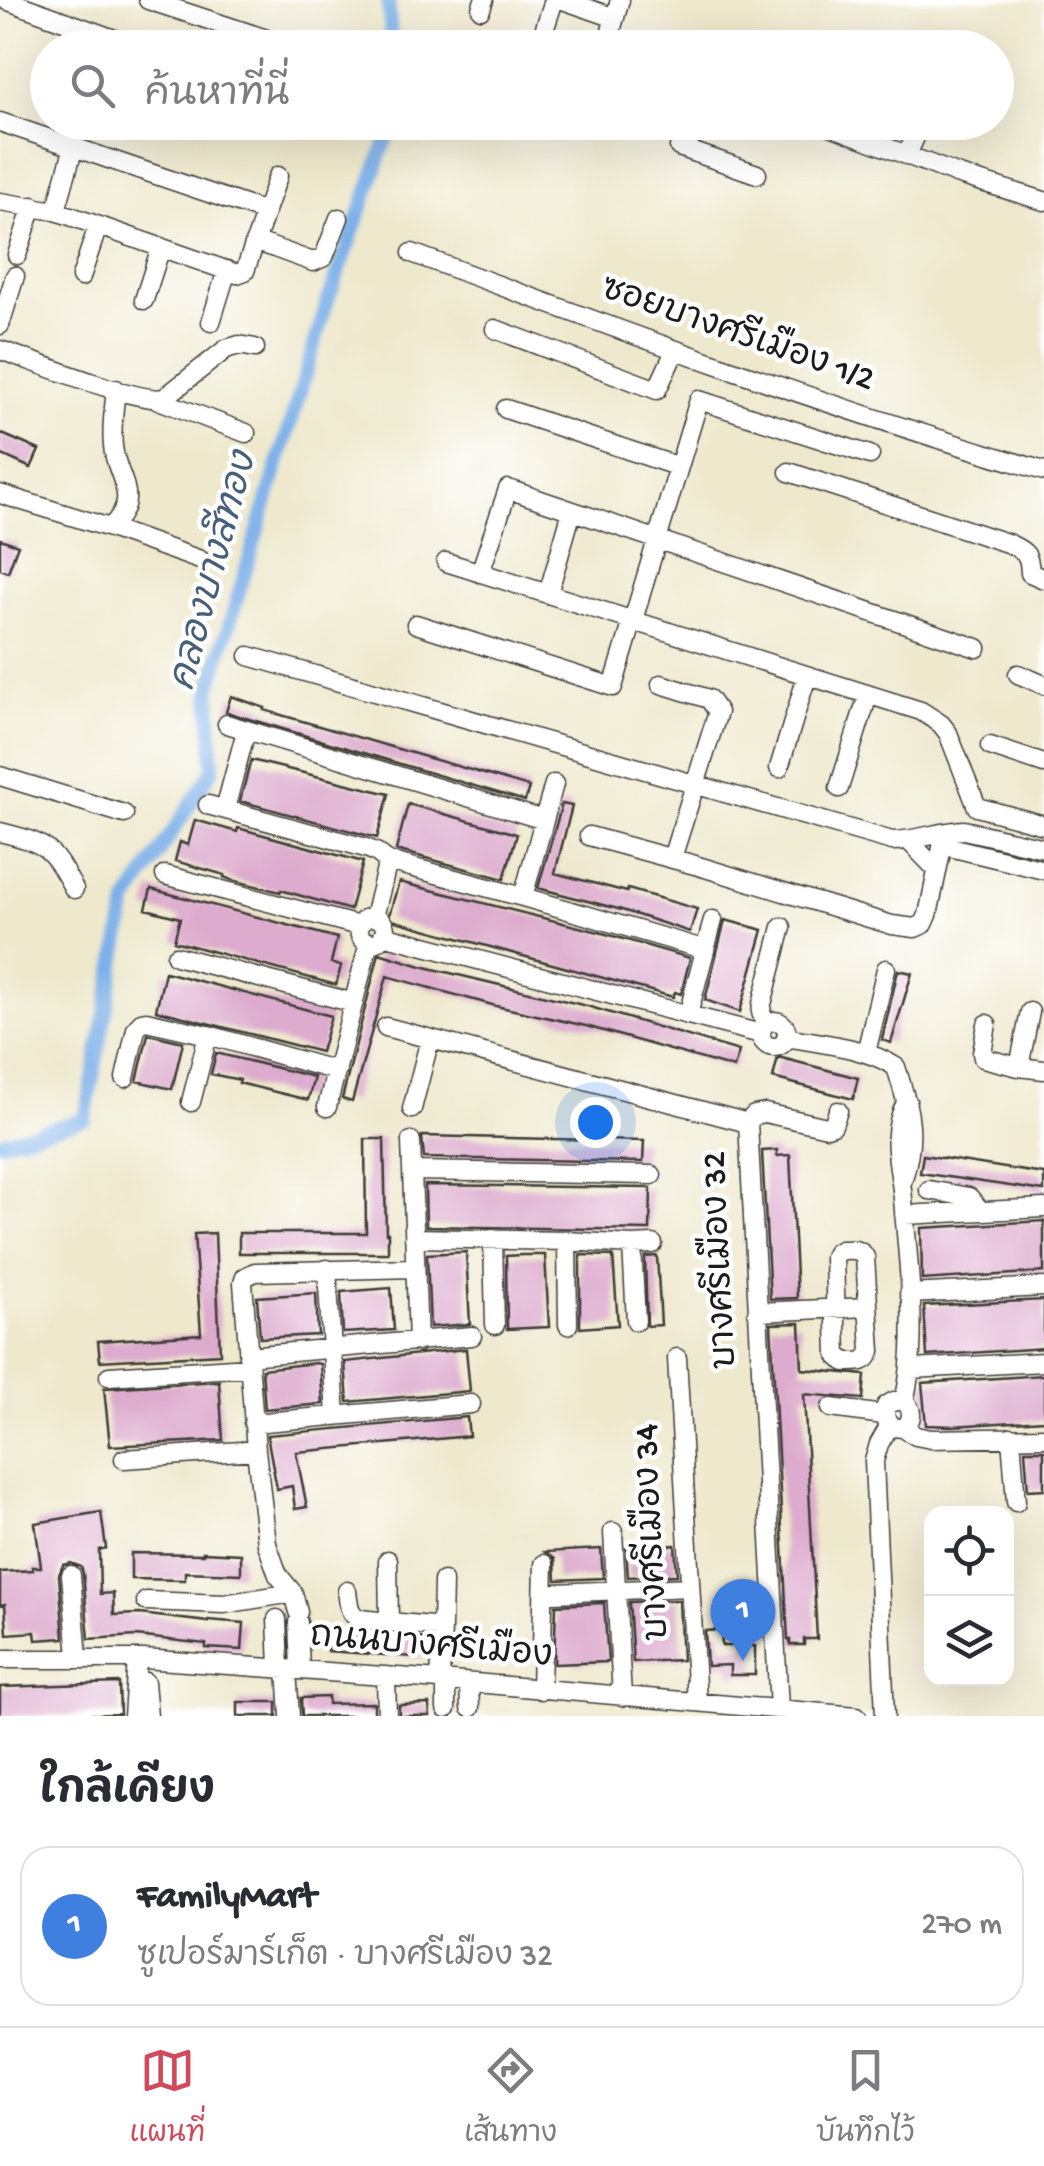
<!DOCTYPE html>
<html lang="th">
<meta charset="utf-8">
<style>
:root{--surface:#fff;--page:#f7f7f7;--text:#2b2b33;--muted:#7c7c81;--line:#e1e1e2;--accent:#d1495b}
body{margin:0;font-family:"Gochi Hand","Playpen Sans Thai",sans-serif;background:var(--page);color:var(--text)}
.controls{position:absolute;right:30px;bottom:30px;display:grid;overflow:hidden;border-radius:20px;box-shadow:0 10px 40px #0002}
.controls button{width:90px;height:90px;display:grid;place-items:center;padding:0;border:0;border-bottom:2px solid var(--line);background:var(--surface);color:var(--text);font:50px sans-serif}
.you{position:absolute;left:595px;top:1122px;width:35px;height:35px;margin:-25px;border:8px solid #fff;border-radius:50%;background:#1a73e8;box-shadow:0 0 0 15px #1a73e833}
.badge{display:grid;place-items:center;width:65px;height:65px;border-radius:50%;background:var(--accent);color:#fff;font-size:32px;font-weight:700}
.pin{position:absolute;translate:-50% -82px;filter:drop-shadow(0 2px 5px #0008)}
.pin::after{content:'';position:absolute;top:52px;width:35px;height:30px;background:inherit;clip-path:polygon(0 0,100% 0,50% 100%)}
.list{margin:0;padding:0;list-style:none}
h2{display:flex;justify-content:space-between;align-items:center;height:130px;margin:0;padding:0 40px;font-size:42px}
h2 small{font-size:32px;font-weight:400;color:var(--muted)}
.list li{display:grid;grid-template-columns:65px 1fr auto;gap:30px;align-items:center;box-sizing:border-box;height:160px;margin:0 20px 20px;padding:0 20px;border:2px solid var(--line);border-radius:30px}
.list b{display:block;font-size:38px;white-space:nowrap}
.list p{margin:0;font-size:32px;white-space:nowrap;color:var(--muted)}
.list em{font-size:32px;font-style:normal;color:var(--muted)}
.icon{flex:none;width:55px;height:55px;fill:none;stroke:currentColor;stroke-width:2;stroke-linecap:round;stroke-linejoin:round}
.map{position:relative;flex:none;width:1044px;height:1716px;overflow:hidden}
.search{position:absolute;background:var(--surface);box-shadow:0 10px 40px #0002;left:30px;right:30px;top:30px;height:110px;display:flex;align-items:center;gap:25px;box-sizing:border-box;padding:0 35px;border-radius:55px;color:var(--muted);font-size:38px}
.sheet{height:310px;background:var(--surface)}
nav{display:flex;justify-content:space-around;align-items:center;box-sizing:border-box;height:140px;border-top:2px solid var(--line);background:var(--surface);font-size:28px;color:var(--muted)}
nav a{display:grid;justify-items:center;gap:5px}
nav .on{color:var(--accent)}
.map>svg:first-child{display:block}
</style>
<div class="map">
<svg width="1044" height="1716" viewBox="0 0 1044 1716">
<rect width="100%" height="100%" fill="#fff"/>
<filter id="ink" filterUnits="userSpaceOnUse"><feTurbulence type="fractalNoise" baseFrequency=".01" numOctaves="2"/><feDisplacementMap in="SourceGraphic" scale="20" xChannelSelector="R" yChannelSelector="G"/><feConvolveMatrix kernelMatrix="1 2 1 2 8 2 1 2 1" color-interpolation-filters="sRGB"/></filter>
<filter id="wash" filterUnits="userSpaceOnUse"><feTurbulence type="fractalNoise" baseFrequency=".0048" numOctaves="4" result="noise"/><feDisplacementMap in="SourceGraphic" scale="40" xChannelSelector="R" yChannelSelector="G"/><feGaussianBlur stdDeviation="2.25" result="paint"/><feColorMatrix in="noise" values="0 0 0 0 0 0 0 0 0 0 0 0 0 0 0 0 0 1.4 0 .05"/><feComposite in="paint" operator="in"/></filter>
<g filter="url(#wash)">
<rect width="100%" height="100%" fill="#eee8cc"/>
<g fill="none" stroke-linecap="round" stroke-linejoin="round">
<!-- canal -->
<path stroke="#7bb0e9" stroke-width="14" d="M 388,0 L 392,48
M 0,1142 L 85,1119 L 127,903 L 213,769 L 210,688 L 326,306 L 393,122"/>
</g>
<g id="blocks">
<!-- building -->
<path fill="#ddabcd" d="M 0,433 L 39,450 L 31,468 L 0,454 Z
M 0,539 L 18,545 L 8,572 L 0,569 Z
M 231,696 L 265,708 L 264,710 L 529,787 L 525,801 L 226,712 Z
M 251,760 L 389,794 L 377,838 L 240,801 Z
M 408,804 L 517,834 L 504,879 L 396,850 Z
M 562,804 L 572,806 L 555,873 L 627,892 L 628,889 L 697,909 L 690,932 L 622,910 L 538,888 Z
M 195,820 L 237,832 L 238,828 L 363,862 L 350,910 L 281,890 L 280,892 L 232,880 L 224,877 L 225,875 L 175,861 L 180,842 L 188,845 Z
M 399,882 L 599,932 L 690,958 L 681,994 L 675,992 L 673,997 L 388,919 Z
M 151,889 L 337,938 L 331,963 L 341,966 L 336,985 L 174,941 L 180,918 L 146,909 Z
M 725,920 L 763,930 L 740,1012 L 705,1000 Z
M 379,953 L 421,966 L 587,1006 L 739,1051 L 734,1068 L 586,1026 L 496,1006 L 387,976 L 352,1102 L 342,1099 Z
M 898,970 L 912,973 L 891,1043 L 882,1040 Z
M 165,972 L 331,1016 L 321,1052 L 156,1010 Z
M 148,1034 L 183,1042 L 172,1089 L 137,1081 Z
M 216,1053 L 314,1077 L 308,1100 L 239,1083 L 240,1080 L 211,1074 Z
M 778,1057 L 858,1078 L 853,1099 L 773,1078 Z
M 422,1136 L 644,1141 L 643,1162 L 424,1158 Z
M 365,1139 L 384,1139 L 386,1233 L 388,1233 L 388,1253 L 239,1253 L 239,1233 L 366,1233 Z
M 777,1150 L 777,1156 L 790,1155 L 797,1298 L 770,1299 L 762,1151 Z
M 923,1155 L 1044,1174 L 1044,1191 L 920,1173 Z
M 425,1185 L 651,1188 L 650,1230 L 426,1226 Z
M 1044,1221 L 1044,1272 L 922,1280 L 921,1228 Z
M 215,1233 L 220,1354 L 100,1361 L 98,1341 L 201,1334 L 194,1234 Z
M 466,1252 L 470,1324 L 430,1327 L 427,1254 Z
M 522,1255 L 545,1255 L 549,1327 L 507,1329 L 506,1256 Z
M 580,1255 L 613,1256 L 618,1325 L 580,1328 Z
M 657,1256 L 661,1325 L 647,1326 L 645,1257 Z
M 391,1288 L 394,1330 L 343,1333 L 341,1292 Z
M 316,1293 L 318,1335 L 260,1338 L 257,1297 Z
M 1044,1300 L 1044,1348 L 927,1356 L 924,1306 Z
M 800,1323 L 802,1369 L 865,1375 L 863,1399 L 804,1394 L 817,1639 L 804,1639 L 804,1645 L 790,1645 L 790,1640 L 788,1640 L 771,1324 Z
M 466,1349 L 470,1391 L 348,1402 L 345,1362 Z
M 315,1363 L 320,1364 L 323,1404 L 265,1409 L 262,1369 Z
M 1044,1375 L 1044,1420 L 952,1426 L 926,1425 L 922,1383 Z
M 219,1381 L 223,1440 L 110,1446 L 104,1388 Z
M 467,1417 L 469,1436 L 296,1452 L 307,1507 L 295,1509 L 292,1486 L 277,1489 L 267,1435 Z
M 1025,1450 L 1044,1450 L 1044,1489 L 1028,1490 Z
M 101,1512 L 106,1548 L 99,1550 L 100,1594 L 113,1593 L 114,1615 L 140,1614 L 208,1622 L 208,1620 L 244,1623 L 242,1650 L 206,1648 L 206,1644 L 136,1636 L 89,1639 L 83,1573 L 81,1567 L 71,1563 L 63,1565 L 59,1575 L 64,1638 L 36,1640 L 35,1632 L 7,1634 L 5,1604 L 0,1605 L 0,1572 L 33,1570 L 32,1567 L 41,1567 L 35,1523 Z
M 675,1545 L 677,1575 L 628,1577 L 626,1548 Z
M 601,1549 L 603,1578 L 556,1580 L 555,1559 L 545,1552 Z
M 203,1552 L 241,1554 L 241,1574 L 185,1572 L 185,1580 L 131,1579 L 131,1553 L 203,1554 Z
M 679,1600 L 682,1660 L 633,1662 L 629,1602 Z
M 604,1603 L 608,1662 L 554,1664 L 556,1605 Z
M 721,1630 L 722,1646 L 755,1646 L 755,1675 L 730,1675 L 730,1665 L 707,1666 L 705,1631 Z
M 328,1631 L 429,1639 L 428,1658 L 327,1651 Z
M 119,1683 L 120,1714 L 0,1716 L 0,1687 Z
M 328,1697 L 328,1704 L 374,1703 L 374,1716 L 302,1716 L 301,1698 Z
M 238,1702 L 277,1702 L 277,1716 L 238,1716 Z
M 429,1704 L 430,1716 L 399,1716 L 399,1705 Z"/>
</g>
</g>
<g filter="url(#ink)">
<use href="#blocks" fill-opacity="0" stroke="#3c3b36" stroke-width="2.5"/>
<g fill="none" stroke-linecap="round" stroke-linejoin="round">
<defs>
<path id="minor" d="M 6,0 L 139,48
M 148,0 L 294,48
M 563,0 L 615,18
M 481,9 L 484,0
M 541,40 L 554,0
M 606,48 L 620,0
M 0,122 L 265,212
M 687,122 L 679,147 L 757,174
M 820,122 L 959,175 L 1044,201
M 907,155 L 922,122
M 0,202 L 56,211 L 237,274 L 245,271 L 278,176
M 56,211 L 74,146
M 255,241 L 313,262 L 324,257 L 339,218
M 412,253 C 621,331 830,408 1044,471
M 17,255 L 33,206
M 81,277 L 98,226
M 144,300 L 161,247
M 211,322 L 227,270
M 0,325 L 15,276
M 495,329 L 657,390 L 675,351
M 0,350 C 31,360 139,404 164,398 L 226,349 L 239,345 L 255,348
M 156,399 L 246,433
M 506,409 L 679,467
M 789,472 L 1010,544 C 1027,553 1029,554 1030,573 L 1044,579
M 0,494 L 110,528 L 200,560
M 110,528 C 143,495 116,480 113,446 C 111,427 114,408 116,389
M 446,562 L 921,711 L 941,724 L 948,733 L 977,807 L 1044,825
M 480,573 L 508,489 L 977,648
M 548,594 L 572,511
M 416,624 L 613,687 L 699,400 L 870,455
M 249,656 L 892,841 C 917,841 940,831 964,830 L 1044,848
M 1018,674 L 1044,685
M 661,684 L 709,699 L 718,712 L 672,858
M 227,724 L 544,820
M 990,746 L 1044,764
M 779,768 L 807,676
M 0,776 L 124,814
M 839,788 L 868,695
M 208,805 L 366,848 L 376,852 L 388,861 L 523,897 L 703,949
M 225,809 L 246,731
M 0,832 C 48,844 50,846 74,889
M 589,836 L 695,865 L 892,925 L 915,928 L 924,924 L 928,915 L 945,833
M 909,841 L 937,870
M 954,848 L 1044,870
M 165,875 L 359,926
M 523,897 L 554,784
M 374,917 L 388,861
M359 930a13 13 0 1 1 26 0a13 13 0 1 1-26 0Z
M 383,935 L 761,1034
M 176,956 L 354,1003
M 1030,1012 L 1019,1067 L 1044,1070
M 688,1015 L 713,920
M761 1034a13 13 0 1 1 26 0a13 13 0 1 1-26 0Z
M 987,1024 L 982,1053 L 983,1058 L 1019,1067
M 765,1025 L 761,1012 L 762,1004 L 782,927
M 386,1027 L 748,1123 L 779,1709
M 786,1037 C 823,1044 865,1047 896,1067 C 910,1112 917,1135 902,1182
M 866,1053 L 886,969
M 125,1078 L 136,1029 L 141,1022 L 146,1021 L 208,1035 L 337,1071
M 191,1102 L 208,1035
M 327,1107 L 369,942
M 412,1109 L 430,1039
M 748,1123 L 754,1115 L 765,1113 L 827,1127 L 833,1125 L 838,1111
M 411,1141 L 418,1342
M 412,1171 L 652,1175
M 929,1190 L 969,1197 L 980,1210
M 904,1215 L 1044,1208
M 414,1238 L 567,1241 L 632,1245 L 653,1244
M 493,1239 L 495,1325
M 567,1241 L 568,1325
M 632,1245 L 636,1321
M 841,1250 C 851,1250 860,1248 865,1257 L 871,1351 C 867,1364 857,1362 845,1362 L 837,1355 L 834,1257 L 836,1253 Z
M 327,1269 L 336,1416
M 909,1294 L 1044,1287
M 757,1312 L 868,1307
M 248,1356 L 472,1336
M 677,1358 L 697,1702
M 911,1369 L 1044,1362
M 109,1376 L 249,1367
M 904,1401 L 894,1401 L 886,1406 L 885,1419 L 893,1427 L 903,1428 C 913,1421 914,1410 904,1401 C 919,1344 908,1260 903,1199 C 900,1164 888,1135 907,1101
M 831,1408 L 884,1415
M 253,1423 L 471,1404
M 903,1428 L 916,1436 L 931,1439 L 1044,1437
M 1011,1437 L 1016,1502
M 124,1459 L 256,1450
M 613,1532 L 622,1697
M 388,1560 L 389,1622
M 71,1575 L 78,1657
M 347,1591 C 349,1603 348,1613 359,1619 L 442,1627 L 440,1680
M 555,1593 L 690,1587
M 146,1601 L 224,1604 L 293,1593
M 298,1612 L 293,1593 L 278,1575 L 267,1544 L 256,1450 L 243,1283 L 245,1277 L 255,1272 L 415,1268
M 277,1619 L 279,1668
M 298,1622 L 300,1670
M 442,1627 L 443,1581
M 0,1659 L 144,1659 L 440,1680 L 857,1716
M 287,1669 L 290,1716
M 386,1676 L 387,1716
M 446,1681 L 446,1709
M 145,1682 L 148,1716
M 469,1684 L 470,1708
M 541,1690 L 544,1564
M 133,1716 L 137,1659
M 885,1716 L 874,1461 L 879,1444 L 890,1425"/>
</defs>
<!-- minor casing -->
<use href="#minor" stroke="#3c3b36" stroke-width="21"/>
<!-- minor -->
<use href="#minor" stroke="#fff" stroke-width="18"/>
</g>
</g>
<g text-anchor="middle" dominant-baseline="central" stroke-width="9" stroke-linejoin="round" paint-order="stroke">
<!-- street labels -->
<g font-size="35" fill="#1c1c1c" stroke="#fff">
<text transform="translate(737 336) rotate(19)">ซอยบางศรีเมือง 1/2</text>
<text transform="translate(722 1260) rotate(-93)">บางศรีเมือง 32</text>
<text transform="translate(654 1532) rotate(-93)">บางศรีเมือง 34</text>
<text transform="translate(431 1648) rotate(5)">ถนนบางศรีเมือง</text>
</g>
<!-- water labels -->
<g font-size="38" font-style="italic" fill="#475f78" stroke="#fff">
<text transform="translate(216 572) rotate(-75)">คลองบางสีทอง</text>
</g>
</g>
</svg>
<div class="controls">
<button><svg class="icon" aria-label="locate" viewBox="0 0 24 24"><circle cx="12" cy="12" r="6"/><path d="M12 2v4M12 18v4M2 12h4M18 12h4"/></svg></button>
<button><svg class="icon" aria-label="layers" viewBox="0 0 24 24"><path d="M12 4l9 5-9 5-9-5zM3 14l9 5 9-5"/></svg></button>
</div>
<div class="you"></div>
<div class="pin badge" style="left:743px;top:1661px;background:#3f7fe0">1</div>
<div class="search"><svg class="icon" aria-label="search" viewBox="0 0 24 24"><circle cx="10" cy="10" r="6"/><path d="M15 15l6 6"/></svg>ค้นหาที่นี่</div>
</div>
<section class="sheet">
<h2>ใกล้เคียง<small></small></h2>
<ul class="list">
<li><span class="badge" style="background:#3f7fe0">1</span><div><b>FamilyMart</b><p>ซูเปอร์มาร์เก็ต · บางศรีเมือง 32</p></div><em>270 m</em></li>
</ul>
</section>
<nav>
<a class="on"><svg class="icon" aria-label="map" viewBox="0 0 24 24"><path d="M3 6l6-2 6 2 6-2v14l-6 2-6-2-6 2zM9 4v14M15 6v14"/></svg>แผนที่</a>
<a><svg class="icon" aria-label="directions" viewBox="0 0 24 24"><path d="M12 3l9 9-9 9-9-9zM9 14v-3h6M13 9l2 2-2 2"/></svg>เส้นทาง</a>
<a><svg class="icon" aria-label="saved" viewBox="0 0 24 24"><path d="M7 4h10v16l-5-4-5 4z"/></svg>บันทึกไว้</a>
</nav>
